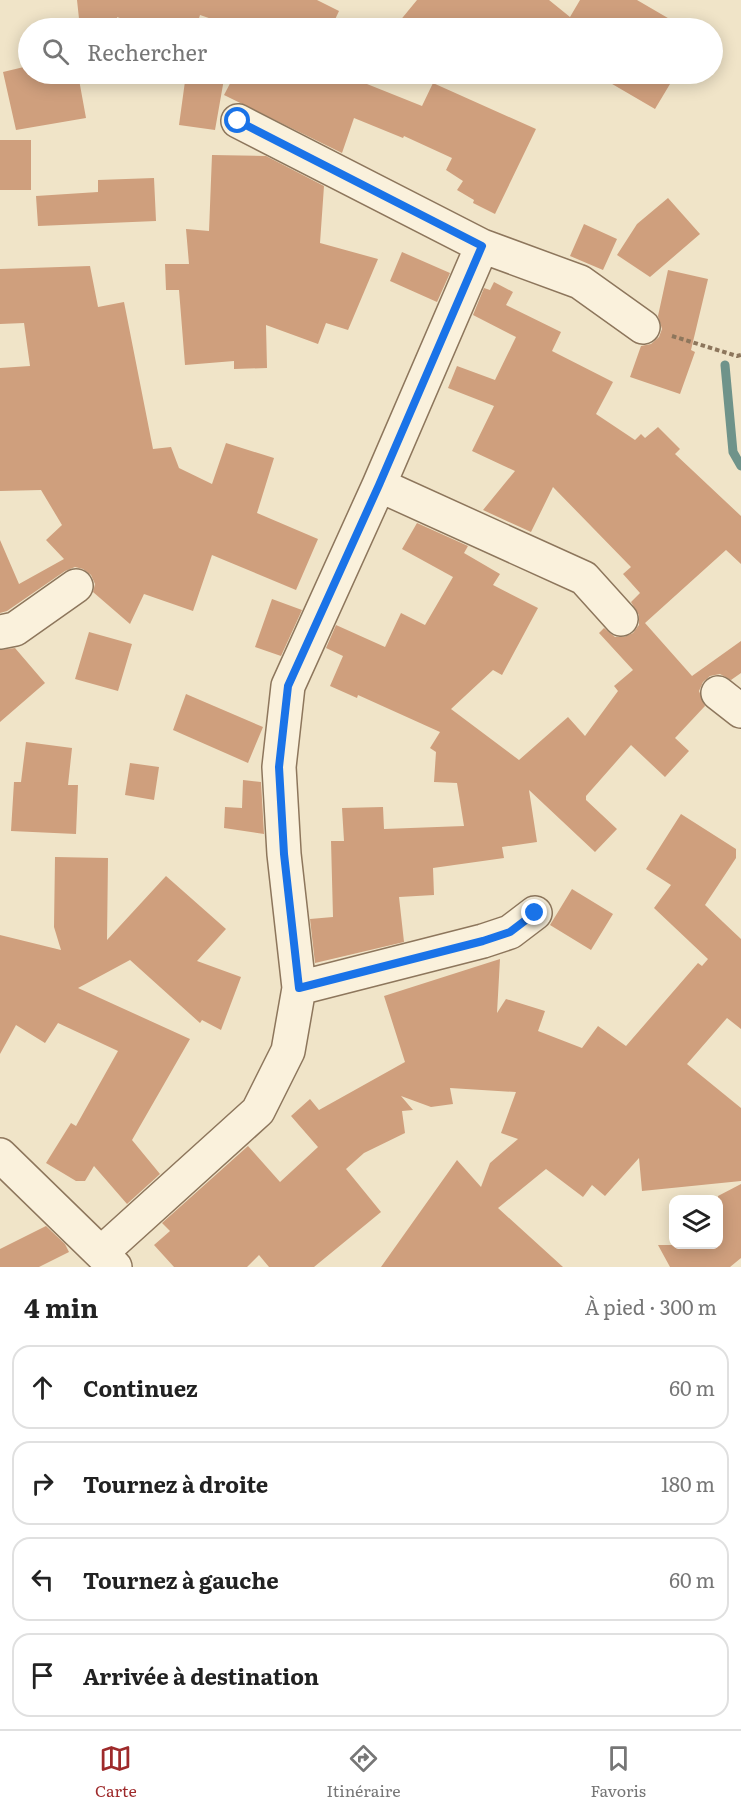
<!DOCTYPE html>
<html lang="fr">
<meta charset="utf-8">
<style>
:root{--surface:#fff;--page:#f2f2f2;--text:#222;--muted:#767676;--line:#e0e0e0;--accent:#9e2a2b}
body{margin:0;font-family:Literata,serif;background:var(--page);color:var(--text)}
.controls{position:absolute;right:18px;bottom:18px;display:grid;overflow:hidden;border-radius:12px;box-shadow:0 3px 15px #0003}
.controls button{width:54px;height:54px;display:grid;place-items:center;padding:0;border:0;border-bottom:2px solid var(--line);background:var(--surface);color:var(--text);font:30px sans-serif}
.stop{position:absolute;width:18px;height:18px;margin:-14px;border:4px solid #1a73e8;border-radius:50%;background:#fff}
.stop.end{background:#1a73e8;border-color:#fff;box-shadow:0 2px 6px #0008}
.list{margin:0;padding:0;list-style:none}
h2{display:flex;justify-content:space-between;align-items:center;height:78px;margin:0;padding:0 24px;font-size:26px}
h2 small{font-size:20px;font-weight:400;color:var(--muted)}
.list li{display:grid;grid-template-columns:39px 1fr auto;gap:18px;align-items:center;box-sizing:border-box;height:84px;margin:0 12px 12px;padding:0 12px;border:2px solid var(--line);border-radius:18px}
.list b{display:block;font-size:22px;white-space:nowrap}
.list em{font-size:20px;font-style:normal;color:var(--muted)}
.icon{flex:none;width:33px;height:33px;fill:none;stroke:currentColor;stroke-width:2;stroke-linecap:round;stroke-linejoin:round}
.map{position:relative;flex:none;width:741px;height:1267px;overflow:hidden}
.search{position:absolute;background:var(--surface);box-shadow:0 3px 15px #0003;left:18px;right:18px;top:18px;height:66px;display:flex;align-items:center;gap:15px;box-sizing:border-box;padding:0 21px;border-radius:33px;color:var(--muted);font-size:22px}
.sheet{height:462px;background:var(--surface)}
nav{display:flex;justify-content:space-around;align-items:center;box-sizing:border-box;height:84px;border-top:2px solid var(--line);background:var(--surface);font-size:16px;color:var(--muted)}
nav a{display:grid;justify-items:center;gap:3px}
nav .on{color:var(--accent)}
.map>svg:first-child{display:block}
</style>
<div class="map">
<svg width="741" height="1267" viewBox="0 0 741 1267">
<rect width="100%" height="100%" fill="#f0e4c8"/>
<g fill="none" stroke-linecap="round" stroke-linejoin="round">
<!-- stream -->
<path stroke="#6f938a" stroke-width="9" d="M 725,365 L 733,452 L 741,466"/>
</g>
<!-- building -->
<path fill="#cf9f7d" d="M 77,0 L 317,0 L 339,11 L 331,28 L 238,28 L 200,15 L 196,28 L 148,28 L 117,17 L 118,28 L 80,28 Z
M 417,0 L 549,0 L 570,17 L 580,0 L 637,0 L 685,28 L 394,28 Z
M 28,66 L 28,74 L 78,74 L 86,118 L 16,130 L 3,72 Z
M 186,74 L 224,79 L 215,130 L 179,125 Z
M 235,74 L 342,74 L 422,106 L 433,83 L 536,129 L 495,214 L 473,203 L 474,200 L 457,190 L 463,181 L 446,170 L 452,158 L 404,136 L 403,138 L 354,118 L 342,153 L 224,95 Z
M 595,74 L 676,74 L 655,109 Z
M 0,140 L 31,140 L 31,190 L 0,190 Z
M 212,155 L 266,156 L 324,186 L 320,243 L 378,259 L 348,330 L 326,323 L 318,344 L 266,325 L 267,368 L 234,369 L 234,361 L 185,365 L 179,290 L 166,290 L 165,264 L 189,264 L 186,229 L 209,231 Z
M 154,178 L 156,221 L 38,226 L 36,196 L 98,192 L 98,180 Z
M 668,198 L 700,234 L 650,277 L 617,255 L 637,224 Z
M 584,224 L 617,239 L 603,270 L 570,256 Z
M 402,252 L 450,273 L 437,302 L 390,281 Z
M 90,266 L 98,307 L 124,302 L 153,449 L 171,447 L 179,468 L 212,484 L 226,443 L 274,458 L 257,513 L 318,539 L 296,590 L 212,555 L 193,611 L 144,594 L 130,624 L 93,592 L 95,584 L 91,575 L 83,569 L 75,567 L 65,571 L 7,611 L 0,613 L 0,540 L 19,584 L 64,559 L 46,540 L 62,525 L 41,490 L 0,491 L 0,368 L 30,366 L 24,323 L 0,324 L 0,269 Z
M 668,270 L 708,279 L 691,350 L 695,352 L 680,394 L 630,377 L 641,346 L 651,344 L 659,337 L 662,329 L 658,316 Z
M 494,282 L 513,292 L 506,305 L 561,332 L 552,351 L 613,382 L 596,414 L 635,440 L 641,434 L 645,438 L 658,427 L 680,449 L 675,454 L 741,516 L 741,564 L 726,550 L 645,623 L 692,676 L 741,641 L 741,673 L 731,680 L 720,674 L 710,676 L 703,682 L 699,691 L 705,706 L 675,738 L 689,751 L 665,777 L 631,745 L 586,796 L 586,800 L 617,829 L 595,852 L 529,790 L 537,842 L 502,847 L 504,858 L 433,868 L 434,895 L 399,897 L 404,942 L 315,963 L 310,919 L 333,917 L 331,841 L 344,841 L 342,808 L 383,807 L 384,829 L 464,826 L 457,783 L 434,782 L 436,752 L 430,748 L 440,732 L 358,695 L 357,698 L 330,686 L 343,656 L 326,648 L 336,625 L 385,647 L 401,613 L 425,625 L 453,577 L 402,549 L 417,523 L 468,546 L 464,553 L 500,574 L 493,585 L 538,608 L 502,675 L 493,670 L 451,709 L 519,760 L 568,717 L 585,736 L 618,691 L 614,686 L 633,670 L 599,633 L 604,628 L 615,637 L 624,637 L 633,633 L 639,625 L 639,615 L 631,602 L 640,593 L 623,574 L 631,567 L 553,487 L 531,532 L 483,510 L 515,471 L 472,451 L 494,406 L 448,388 L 457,366 L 495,380 L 516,337 L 473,315 L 484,288 L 490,290 Z
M 272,599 L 302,610 L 281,656 L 255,647 Z
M 89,632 L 132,644 L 118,691 L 75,679 Z
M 15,648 L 45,683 L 0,722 L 0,650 Z
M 186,694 L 263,727 L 248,763 L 173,730 Z
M 26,742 L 72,748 L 68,785 L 78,785 L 76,834 L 11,831 L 14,782 L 21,782 Z
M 130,763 L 159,767 L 154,800 L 125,795 Z
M 243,780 L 261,782 L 264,834 L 224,828 L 225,807 L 242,808 Z
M 681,814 L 736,849 L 736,858 L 705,905 L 741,939 L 741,1029 L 727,1018 L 687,1064 L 741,1108 L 741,1181 L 642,1191 L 639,1158 L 605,1196 L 592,1185 L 583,1197 L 546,1169 L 498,1208 L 563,1267 L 381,1267 L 457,1160 L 481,1187 L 490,1163 L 518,1139 L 501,1133 L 516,1092 L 450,1088 L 453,1104 L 431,1107 L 401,1096 L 413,1110 L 402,1111 L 405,1133 L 364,1153 L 346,1169 L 381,1212 L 314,1267 L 269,1267 L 259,1255 L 247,1267 L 174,1267 L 154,1245 L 170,1231 L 162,1223 L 248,1146 L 280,1182 L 318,1147 L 291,1116 L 310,1099 L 319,1110 L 405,1062 L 384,996 L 500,959 L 497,1013 L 506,999 L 545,1011 L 538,1031 L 582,1048 L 598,1026 L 626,1046 L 698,963 L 702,966 L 708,959 L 654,908 L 671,885 L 646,869 Z
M 55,857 L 108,858 L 107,940 L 166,876 L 226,929 L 197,961 L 241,977 L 221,1030 L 202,1020 L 200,1023 L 130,960 L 78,988 L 190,1039 L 132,1140 L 160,1174 L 127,1204 L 94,1166 L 85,1181 L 76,1181 L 46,1163 L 71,1123 L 76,1126 L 118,1051 L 58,1023 L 45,1043 L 16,1025 L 0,1054 L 0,935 L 61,950 L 54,927 Z
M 572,889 L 613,914 L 591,950 L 550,925 Z
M 741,1184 L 741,1258 L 730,1267 L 670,1267 L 658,1245 L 718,1245 L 718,1196 Z
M 46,1226 L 65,1244 L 69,1252 L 39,1267 L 0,1267 L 0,1249 Z"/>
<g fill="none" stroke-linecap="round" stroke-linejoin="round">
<defs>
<path id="minor" d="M 238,121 L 482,246 L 580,282 L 643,327
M 379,485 L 584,578 L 621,619
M 0,632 L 15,629 L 76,586
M 718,693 L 741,711
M 299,988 L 483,941 L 510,932 L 535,913
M 0,1155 L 115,1267
M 101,1253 L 258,1111 L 288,1051 L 299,988 L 284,854 L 279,767 L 288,686 L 379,485 L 482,246"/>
</defs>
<!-- minor casing -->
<use href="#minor" stroke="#8d765c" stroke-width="36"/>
<!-- path -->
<path stroke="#8d765c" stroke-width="4" stroke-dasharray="4.5 3" stroke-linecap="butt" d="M 672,336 L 737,356 L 741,355"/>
<!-- minor -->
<use href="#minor" stroke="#faf1dc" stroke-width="33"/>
</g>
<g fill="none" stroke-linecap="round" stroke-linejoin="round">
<!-- route -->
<path stroke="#1a73e8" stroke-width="8" d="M 238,121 L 482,246 L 379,485 L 288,686 L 279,767 L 284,854 L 299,988 L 483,941 L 510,932 L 535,913"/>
</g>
</svg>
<div class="controls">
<button><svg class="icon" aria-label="layers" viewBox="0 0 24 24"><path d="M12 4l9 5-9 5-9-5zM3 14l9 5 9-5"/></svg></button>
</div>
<div class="stop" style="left:238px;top:121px"></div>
<div class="stop end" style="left:535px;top:913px"></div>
<div class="search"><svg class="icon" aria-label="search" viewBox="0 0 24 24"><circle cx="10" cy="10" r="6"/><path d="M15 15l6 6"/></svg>Rechercher</div>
</div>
<section class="sheet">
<h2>4 min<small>À pied · 300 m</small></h2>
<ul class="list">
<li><svg class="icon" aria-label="ahead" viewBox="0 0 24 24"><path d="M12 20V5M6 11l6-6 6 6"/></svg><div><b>Continuez</b></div><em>60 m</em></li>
<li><svg class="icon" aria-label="right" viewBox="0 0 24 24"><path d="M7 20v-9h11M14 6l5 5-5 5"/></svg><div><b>Tournez à droite</b></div><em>180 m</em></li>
<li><svg class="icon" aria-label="left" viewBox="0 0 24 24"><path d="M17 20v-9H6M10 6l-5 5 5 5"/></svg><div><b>Tournez à gauche</b></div><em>60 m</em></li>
<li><svg class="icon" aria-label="arrive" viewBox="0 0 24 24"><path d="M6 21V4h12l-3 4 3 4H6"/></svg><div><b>Arrivée à destination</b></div></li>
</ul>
</section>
<nav>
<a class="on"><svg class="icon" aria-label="map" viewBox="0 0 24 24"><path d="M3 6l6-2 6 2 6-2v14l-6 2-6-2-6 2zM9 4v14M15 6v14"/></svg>Carte</a>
<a><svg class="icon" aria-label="directions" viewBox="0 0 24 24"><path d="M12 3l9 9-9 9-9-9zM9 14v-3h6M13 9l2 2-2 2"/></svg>Itinéraire</a>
<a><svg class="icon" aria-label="saved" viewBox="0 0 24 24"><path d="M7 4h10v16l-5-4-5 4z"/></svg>Favoris</a>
</nav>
